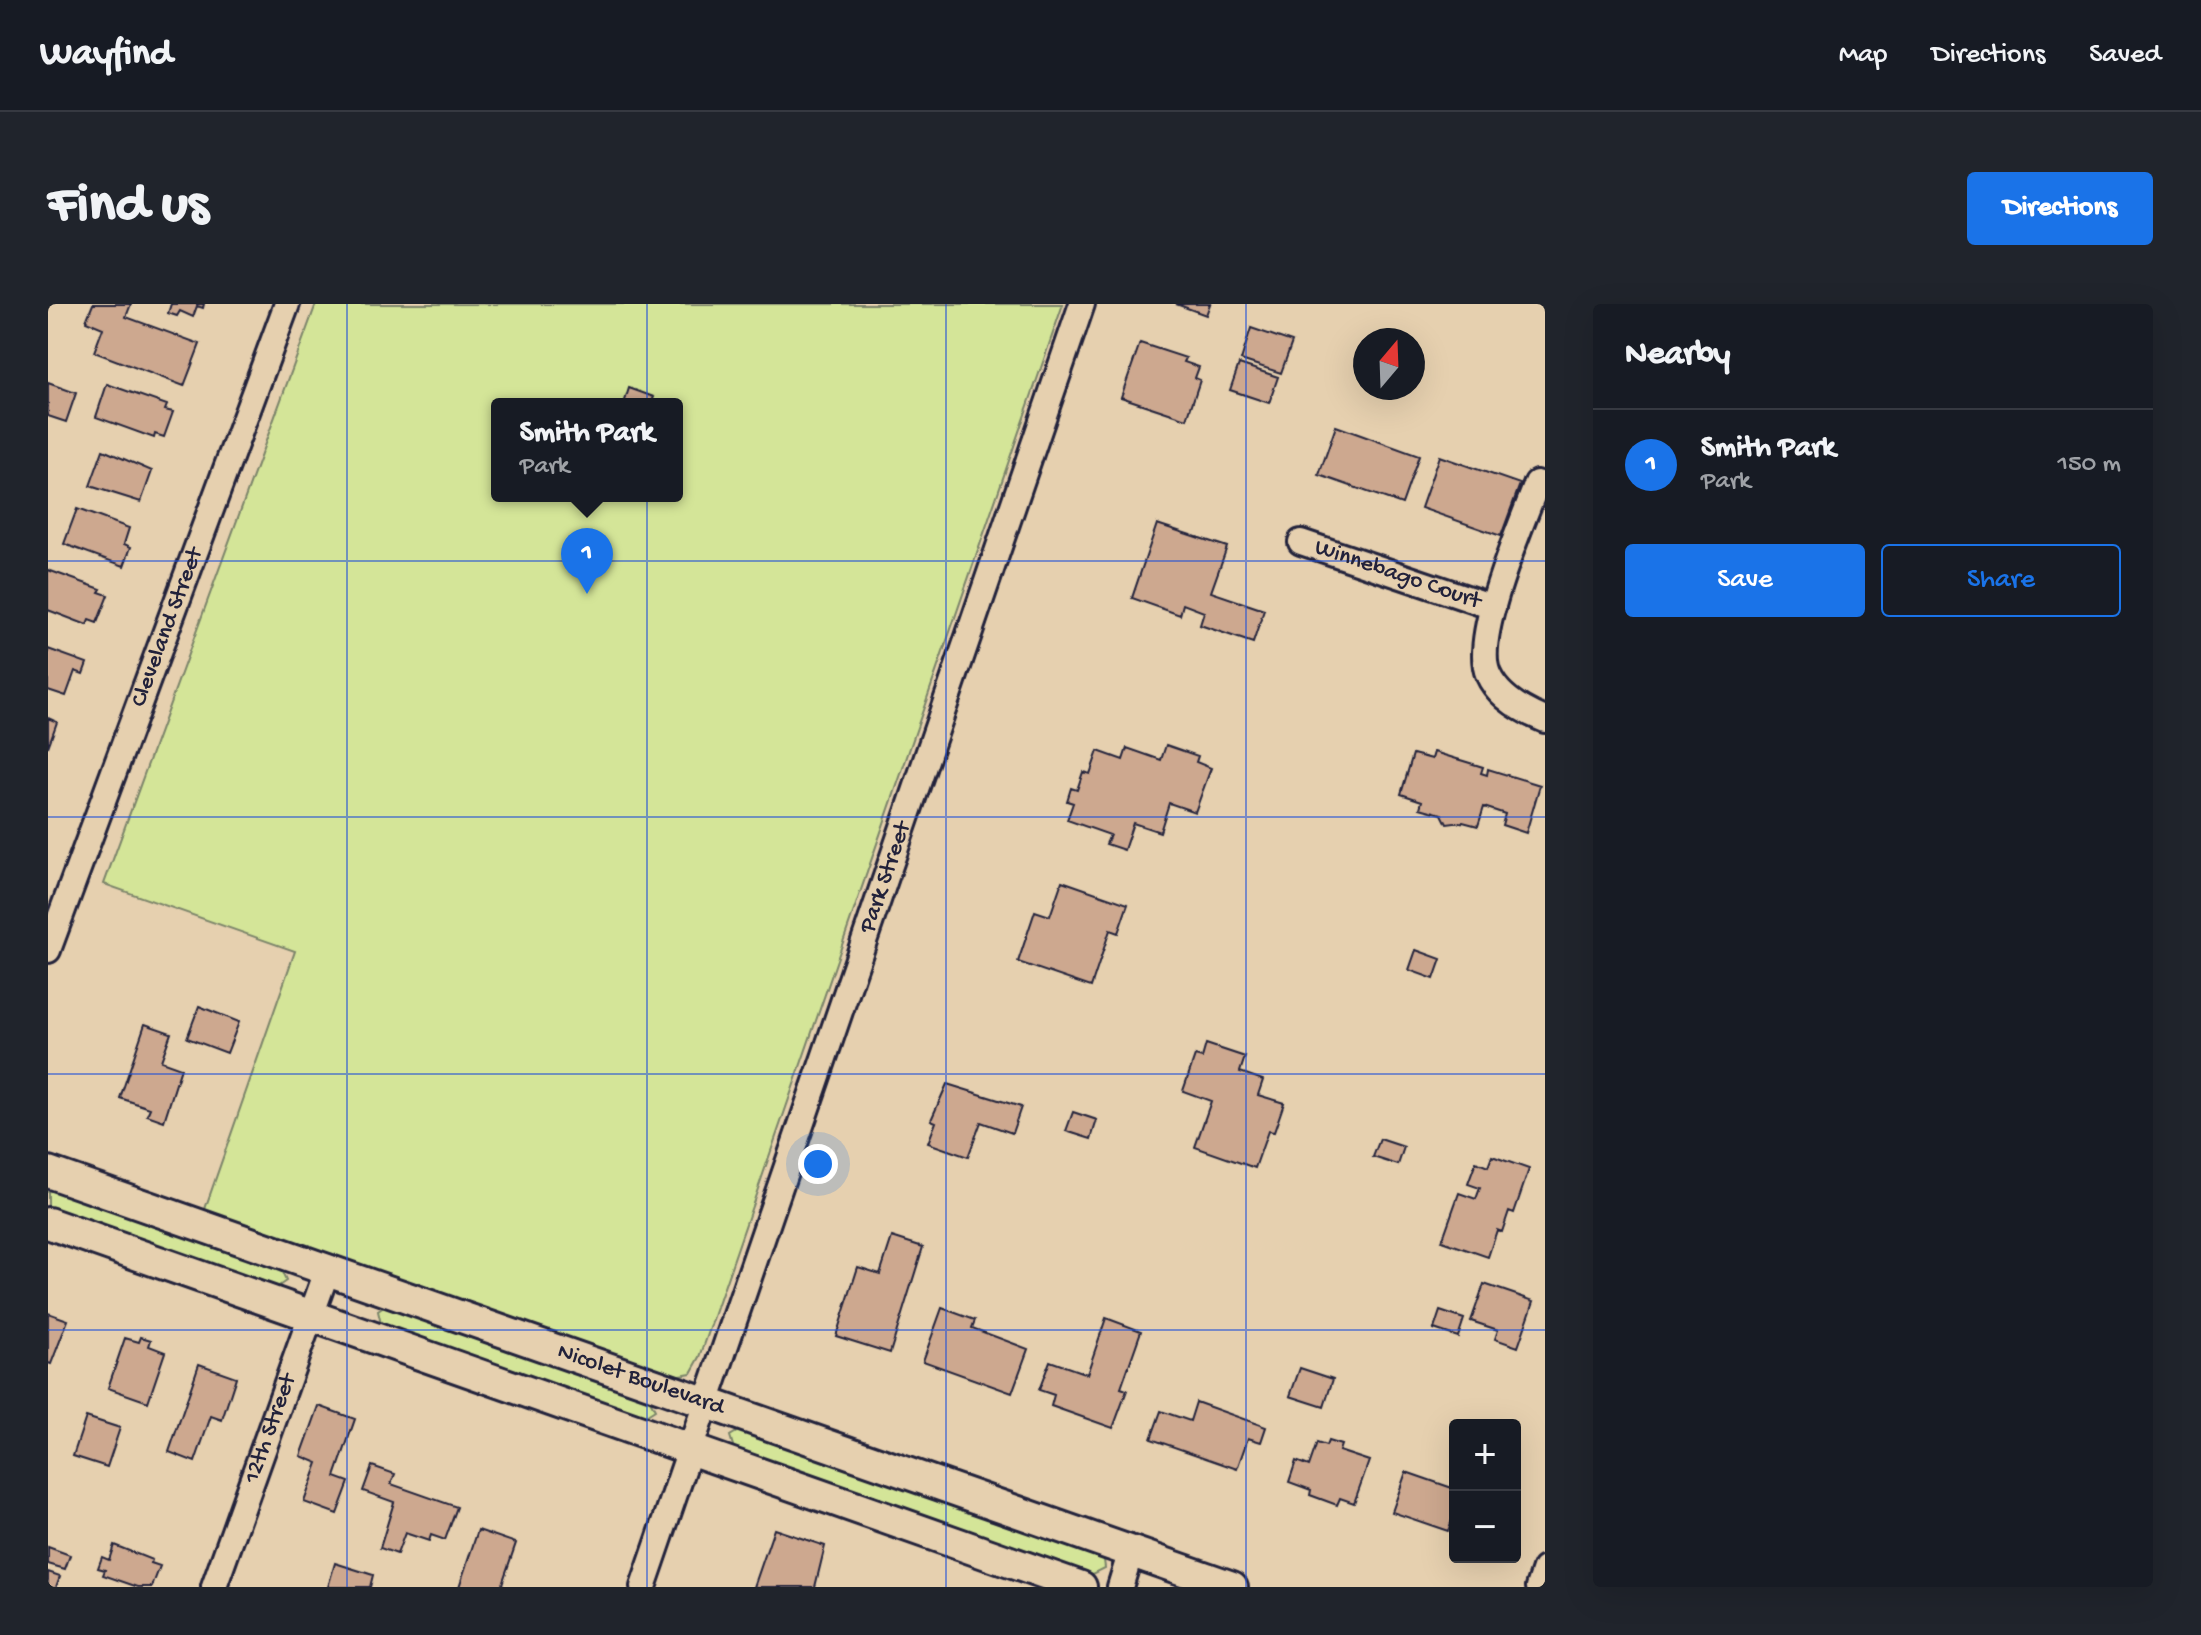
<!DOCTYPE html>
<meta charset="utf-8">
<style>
:root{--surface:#171b24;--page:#20242c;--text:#f1f3f6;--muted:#9ea1a6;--line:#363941;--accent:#1a73e8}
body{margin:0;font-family:"Gochi Hand",sans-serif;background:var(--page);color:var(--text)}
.controls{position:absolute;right:24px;bottom:24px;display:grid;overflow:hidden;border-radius:8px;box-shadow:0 8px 32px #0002}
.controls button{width:72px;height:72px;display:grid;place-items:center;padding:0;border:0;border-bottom:2px solid var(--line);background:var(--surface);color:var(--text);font:40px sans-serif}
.compass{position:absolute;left:1305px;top:24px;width:72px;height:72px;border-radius:50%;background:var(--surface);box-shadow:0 8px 32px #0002;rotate:19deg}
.you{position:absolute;left:770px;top:860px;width:28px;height:28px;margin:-20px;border:6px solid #fff;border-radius:50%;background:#1a73e8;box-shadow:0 0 0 12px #1a73e833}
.badge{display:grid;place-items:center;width:52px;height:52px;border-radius:50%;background:var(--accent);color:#fff;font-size:26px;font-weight:700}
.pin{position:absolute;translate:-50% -66px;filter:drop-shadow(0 2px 4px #0008)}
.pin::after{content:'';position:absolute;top:42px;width:28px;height:24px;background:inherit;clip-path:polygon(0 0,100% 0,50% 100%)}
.popup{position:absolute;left:443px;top:94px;width:192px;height:104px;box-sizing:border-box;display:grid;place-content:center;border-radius:8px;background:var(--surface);filter:drop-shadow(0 2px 6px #0005);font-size:26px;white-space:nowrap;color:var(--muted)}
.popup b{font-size:30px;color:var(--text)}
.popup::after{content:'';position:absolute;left:50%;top:100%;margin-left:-16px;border:16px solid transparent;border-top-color:var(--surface)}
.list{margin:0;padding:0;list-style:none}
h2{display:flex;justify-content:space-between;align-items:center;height:104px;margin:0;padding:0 32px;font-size:34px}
h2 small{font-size:26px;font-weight:400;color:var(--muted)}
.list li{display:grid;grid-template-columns:52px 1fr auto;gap:24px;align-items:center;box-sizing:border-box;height:112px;padding:0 32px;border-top:2px solid var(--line)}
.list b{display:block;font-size:30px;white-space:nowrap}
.list p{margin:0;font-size:26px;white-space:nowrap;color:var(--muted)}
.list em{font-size:26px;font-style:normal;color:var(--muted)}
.actions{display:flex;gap:16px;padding:24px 32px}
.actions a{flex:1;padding:18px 0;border:2px solid var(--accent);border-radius:8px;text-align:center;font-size:28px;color:var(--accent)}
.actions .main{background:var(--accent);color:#fff}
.map{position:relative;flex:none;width:1497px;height:1283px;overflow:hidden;border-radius:8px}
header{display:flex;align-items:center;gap:48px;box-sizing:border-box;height:112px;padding:0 40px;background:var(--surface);border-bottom:2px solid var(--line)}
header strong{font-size:38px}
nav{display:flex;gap:44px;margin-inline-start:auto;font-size:28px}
.intro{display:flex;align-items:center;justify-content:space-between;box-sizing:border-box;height:192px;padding:0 48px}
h1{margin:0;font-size:56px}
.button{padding:20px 36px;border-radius:8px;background:var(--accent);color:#fff;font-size:28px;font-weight:700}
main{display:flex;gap:48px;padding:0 48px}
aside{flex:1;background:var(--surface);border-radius:8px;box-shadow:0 8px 32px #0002}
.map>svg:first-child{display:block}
</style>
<header>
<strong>Wayfind</strong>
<nav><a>Map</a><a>Directions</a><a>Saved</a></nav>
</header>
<div class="intro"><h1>Find us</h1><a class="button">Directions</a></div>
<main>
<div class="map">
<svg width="1497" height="1283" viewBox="0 0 1497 1283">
<rect width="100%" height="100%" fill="#e6d0af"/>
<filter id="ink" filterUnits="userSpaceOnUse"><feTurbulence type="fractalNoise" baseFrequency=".0125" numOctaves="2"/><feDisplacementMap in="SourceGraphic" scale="16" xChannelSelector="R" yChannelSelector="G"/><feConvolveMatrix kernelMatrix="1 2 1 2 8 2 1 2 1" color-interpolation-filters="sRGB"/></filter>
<g filter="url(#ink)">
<!-- green -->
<path fill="#d4e598" stroke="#7b846a" stroke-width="2" fill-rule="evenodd" d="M 268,0 L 1015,0 L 652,1053 L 643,1069 L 626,1072 L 156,908 L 247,647 L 56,580 ZM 449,100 L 629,100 L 629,192 L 449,192 Z
M 0,883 L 232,964 L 238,977 L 228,984 L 0,905 Z
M 340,1000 L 600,1093 L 607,1106 L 596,1113 L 333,1020 L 330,1007 Z
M 692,1126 L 1050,1249 L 1056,1256 L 1057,1264 L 1045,1270 L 686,1145 L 682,1132 Z"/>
<!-- building -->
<path fill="#cda88f" stroke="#22223b" stroke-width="2" d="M 45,0 L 83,0 L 78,13 L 152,40 L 136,82 L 46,48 L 55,24 L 38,17 Z
M 123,0 L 156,0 L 155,4 L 149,2 L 145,13 L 132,7 L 129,12 L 120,9 Z
M 1128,0 L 1162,0 L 1158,11 Z
M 1203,24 L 1244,38 L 1233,69 L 1193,56 Z
M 1092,39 L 1138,54 L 1136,58 L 1151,63 L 1147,74 L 1152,76 L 1139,115 L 1073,93 Z
M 1191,60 L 1230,73 L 1221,99 L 1182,86 Z
M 0,79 L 28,89 L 18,118 L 0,112 Z
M 59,80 L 119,101 L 117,106 L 125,108 L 116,133 L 107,130 L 106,134 L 48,113 Z
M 581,84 L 606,93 L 603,100 L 576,100 Z
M 1288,122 L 1371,152 L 1354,200 L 1271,171 Z
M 55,146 L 104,167 L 93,198 L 42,182 Z
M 1391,152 L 1472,180 L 1453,232 L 1373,204 Z
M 29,205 L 81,224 L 76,240 L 83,243 L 76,262 L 16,240 Z
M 1109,220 L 1179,243 L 1163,288 L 1216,306 L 1205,339 L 1152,321 L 1156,308 L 1135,300 L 1132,311 L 1084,294 Z
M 0,266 L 53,285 L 51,288 L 60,291 L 49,319 L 41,316 L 39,321 L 0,306 Z
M 0,345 L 39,359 L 35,370 L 27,367 L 18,392 L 0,386 Z
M 0,414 L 9,418 L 0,443 Z
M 1118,441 L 1150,452 L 1148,458 L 1163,464 L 1147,508 L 1121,499 L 1112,528 L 1085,519 L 1076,546 L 1058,540 L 1062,531 L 1019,516 L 1025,499 L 1019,497 L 1023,484 L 1029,486 L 1035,468 L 1042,470 L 1050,447 L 1075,456 L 1079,444 L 1113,456 Z
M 1386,448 L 1435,463 L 1433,469 L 1439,471 L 1440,465 L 1492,481 L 1478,529 L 1454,521 L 1457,510 L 1436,503 L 1430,522 L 1415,518 L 1399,520 L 1394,510 L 1372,504 L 1374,497 L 1353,490 L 1365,450 L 1384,455 Z
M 1014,577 L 1080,600 L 1070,629 L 1062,626 L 1043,683 L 970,658 L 987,607 L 1002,612 Z
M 1368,646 L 1393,655 L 1386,675 L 1361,666 Z
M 151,702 L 191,718 L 179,749 L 139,734 Z
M 97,720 L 123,729 L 113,757 L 133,764 L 116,817 L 99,811 L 102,804 L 72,794 Z
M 1158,740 L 1197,753 L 1192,768 L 1215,776 L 1210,791 L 1236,799 L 1226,828 L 1220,827 L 1207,864 L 1147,843 L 1163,797 L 1135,787 L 1147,752 L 1154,754 Z
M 899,780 L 973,803 L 964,829 L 933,818 L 920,853 L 880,839 L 888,818 L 883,816 Z
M 1025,808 L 1049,816 L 1043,835 L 1018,827 Z
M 1332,835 L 1356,843 L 1350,861 L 1325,853 Z
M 1444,852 L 1481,865 L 1466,909 L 1461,907 L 1454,928 L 1449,926 L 1440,953 L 1394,937 L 1411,889 L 1428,895 L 1432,884 L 1420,880 L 1428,858 L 1440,863 Z
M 844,933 L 875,943 L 842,1049 L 788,1032 L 810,963 L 832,970 Z
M 1436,980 L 1486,997 L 1470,1043 L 1447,1035 L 1450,1026 L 1423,1017 Z
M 894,1004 L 927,1016 L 924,1024 L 980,1045 L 964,1089 L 875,1057 Z
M 1392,1007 L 1416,1015 L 1410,1033 L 1386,1025 Z
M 0,1009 L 20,1016 L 3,1060 L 0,1059 Z
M 1058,1014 L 1093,1027 L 1073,1084 L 1079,1086 L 1065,1124 L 1003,1102 L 1006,1091 L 991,1086 L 1002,1057 L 1039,1070 Z
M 93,1033 L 103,1036 L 101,1042 L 117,1048 L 100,1098 L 60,1084 L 77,1034 L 91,1038 Z
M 151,1060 L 188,1073 L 174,1116 L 163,1112 L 147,1158 L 121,1148 Z
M 1252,1064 L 1285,1075 L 1276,1103 L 1242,1092 Z
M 1148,1098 L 1218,1123 L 1213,1138 L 1200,1134 L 1189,1165 L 1103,1135 L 1113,1107 L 1142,1117 Z
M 271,1102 L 307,1115 L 287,1173 L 301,1178 L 289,1210 L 256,1198 L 270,1159 L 253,1152 Z
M 38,1113 L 72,1124 L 59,1163 L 25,1152 Z
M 1280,1137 L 1293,1141 L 1291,1147 L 1321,1157 L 1306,1199 L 1292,1194 L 1289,1201 L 1262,1191 L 1263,1186 L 1241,1178 L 1248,1157 L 1261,1162 L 1269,1139 L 1278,1142 Z
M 324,1162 L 347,1170 L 343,1180 L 409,1203 L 397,1236 L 383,1231 L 381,1237 L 357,1229 L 349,1250 L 332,1244 L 346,1198 L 315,1187 Z
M 1358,1168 L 1407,1185 L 1407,1217 L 1404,1216 L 1400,1227 L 1344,1208 Z
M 726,1225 L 777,1242 L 767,1283 L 706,1283 Z
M 430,1226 L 468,1239 L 454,1280 L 457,1283 L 411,1283 Z
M 66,1241 L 104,1256 L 103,1259 L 112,1262 L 104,1283 L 90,1283 L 55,1271 L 57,1266 L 50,1264 L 54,1253 L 61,1256 Z
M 0,1243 L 22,1251 L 17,1265 L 0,1260 Z
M 287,1259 L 325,1271 L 322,1283 L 280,1283 Z
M 0,1268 L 12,1272 L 8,1283 L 0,1283 Z"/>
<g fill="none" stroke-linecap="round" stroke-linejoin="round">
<defs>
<g id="minor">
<path d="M 1489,179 C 1474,220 1424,332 1440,370 C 1450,393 1475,407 1497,416"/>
<path id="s1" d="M 1253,238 L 1445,303"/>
<path id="s2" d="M 0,646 L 239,0"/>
<path id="s3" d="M 166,1283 L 279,967"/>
<path id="s4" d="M 595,1283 L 1034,0"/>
<path d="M 1072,1283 L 1083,1247"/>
<path d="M 1491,1283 L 1497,1265"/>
</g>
<g id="tertiary">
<path id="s5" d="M 0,868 L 1184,1283"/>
<path d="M 0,919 L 1033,1283"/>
</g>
</defs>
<!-- minor casing -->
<use href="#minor" stroke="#22223b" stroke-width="30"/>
<!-- tertiary casing -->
<use href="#tertiary" stroke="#22223b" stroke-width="36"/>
<!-- minor -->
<use href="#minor" stroke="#e6d0af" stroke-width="24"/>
<!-- tertiary -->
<use href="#tertiary" stroke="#e6d0af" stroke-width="30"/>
</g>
</g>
<!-- grid -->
<path fill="none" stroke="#1d4ed8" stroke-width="2" stroke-opacity="0.55" d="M 299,0 L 299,1283M 599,0 L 599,1283M 898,0 L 898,1283M 1198,0 L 1198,1283M 0,257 L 1497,257M 0,513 L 1497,513M 0,770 L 1497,770M 0,1026 L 1497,1026"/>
<g text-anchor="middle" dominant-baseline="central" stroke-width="6" stroke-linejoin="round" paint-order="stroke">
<!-- street labels -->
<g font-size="24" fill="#22223b" stroke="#e6d0af">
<text stroke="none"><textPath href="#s1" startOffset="102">Winnebago Court</textPath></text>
<text stroke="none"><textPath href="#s2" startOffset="344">Cleveland Street</textPath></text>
<text stroke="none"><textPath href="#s4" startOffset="750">Park Street</textPath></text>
<text stroke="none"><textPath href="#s5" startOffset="628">Nicolet Boulevard</textPath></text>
<text stroke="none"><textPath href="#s3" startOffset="168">12th Street</textPath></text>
</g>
</g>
</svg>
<div class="controls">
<button>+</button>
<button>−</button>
</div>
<svg class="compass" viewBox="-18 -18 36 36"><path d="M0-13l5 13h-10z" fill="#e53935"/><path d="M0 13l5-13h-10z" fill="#9ea1a6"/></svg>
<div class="you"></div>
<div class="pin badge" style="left:539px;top:290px">1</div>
<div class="popup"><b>Smith Park</b>Park</div>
</div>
<aside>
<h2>Nearby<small></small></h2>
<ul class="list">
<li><span class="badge">1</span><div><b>Smith Park</b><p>Park</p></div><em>150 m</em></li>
</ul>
<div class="actions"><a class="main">Save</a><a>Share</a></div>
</aside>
</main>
